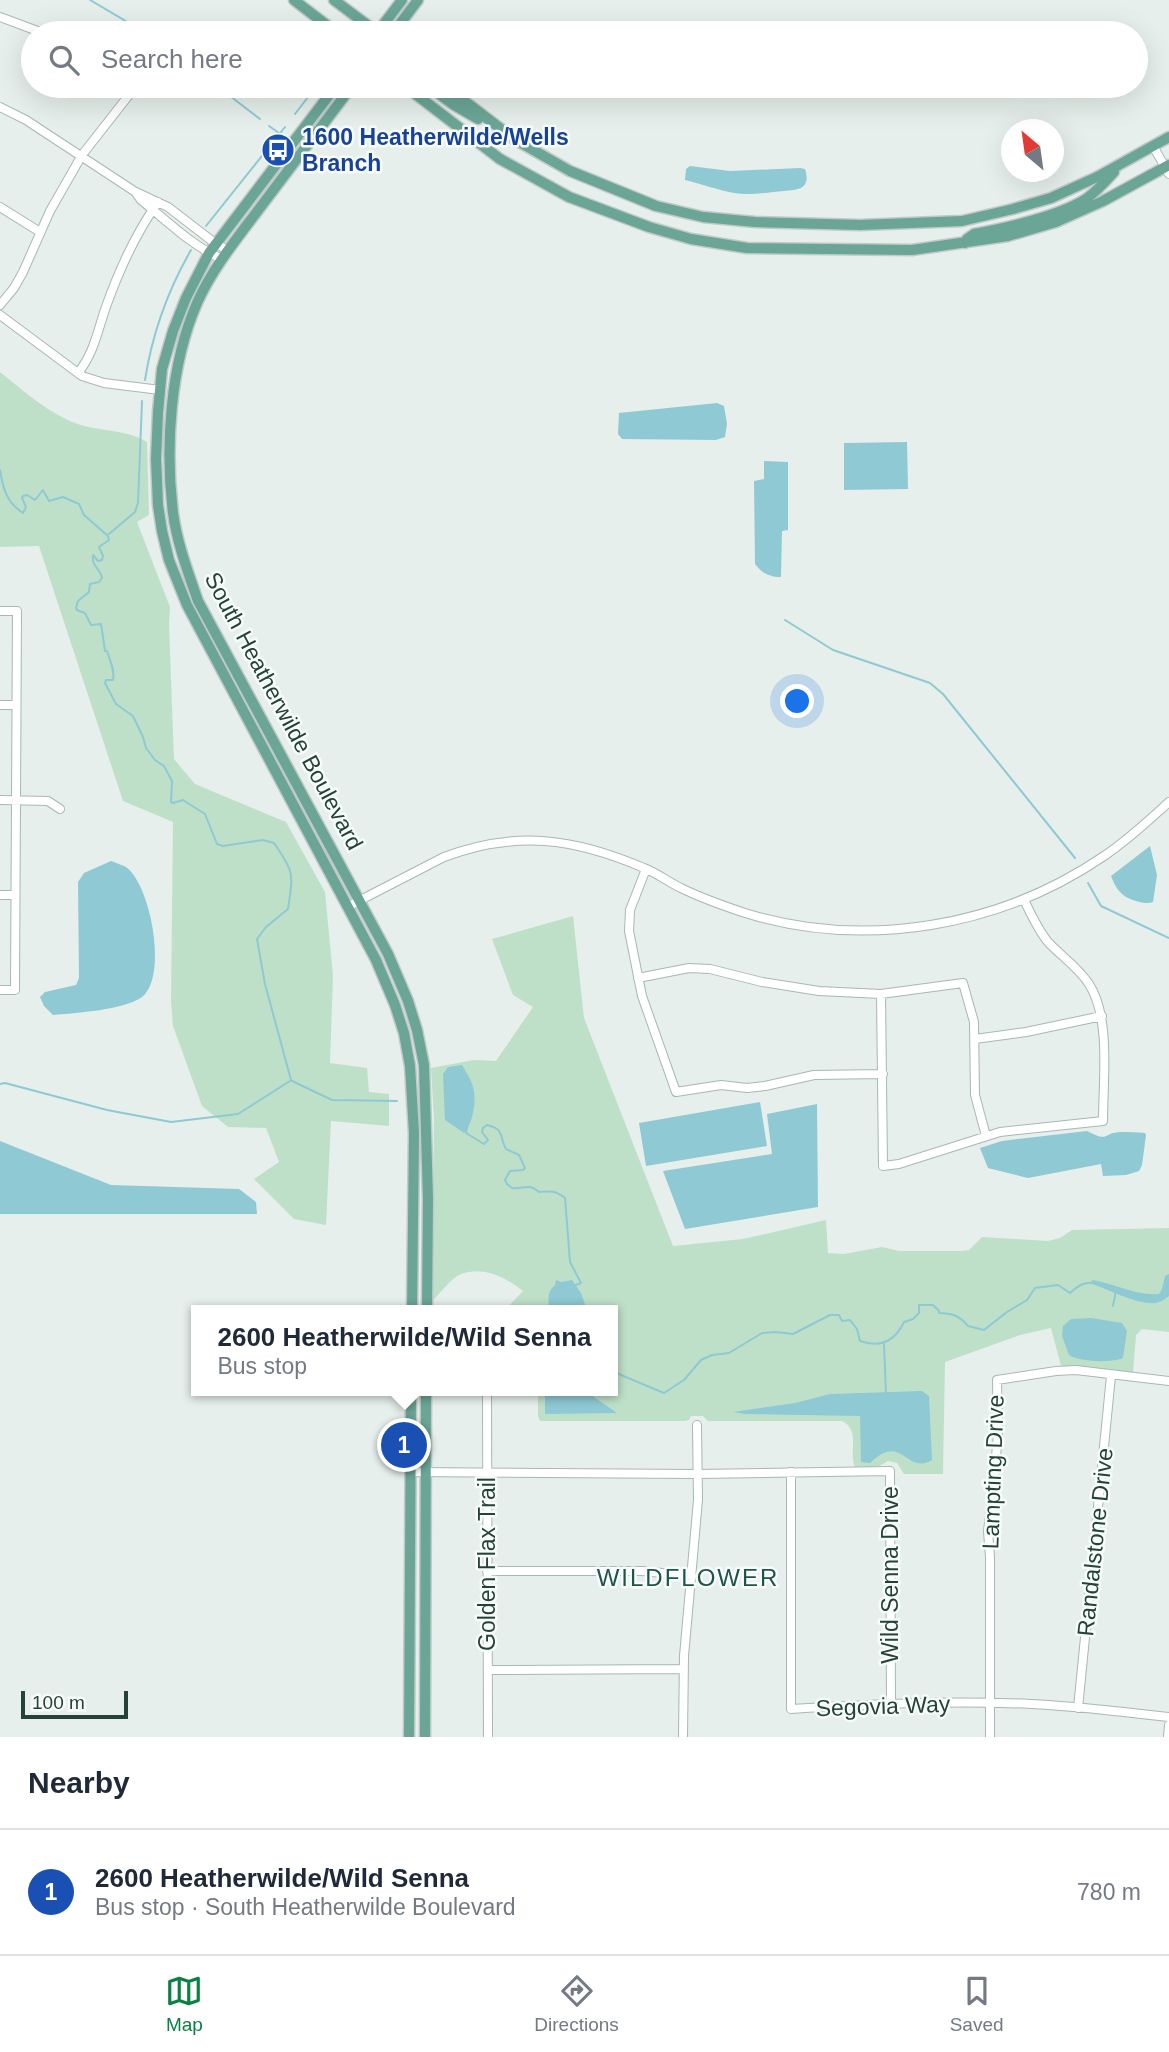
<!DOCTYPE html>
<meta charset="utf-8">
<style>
:root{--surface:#fff;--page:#f2f2f3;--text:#1f2937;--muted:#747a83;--line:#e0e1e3;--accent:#0b8043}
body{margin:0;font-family:Arial,sans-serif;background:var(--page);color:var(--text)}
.compass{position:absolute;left:1001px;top:119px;width:63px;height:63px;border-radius:50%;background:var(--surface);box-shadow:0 7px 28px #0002;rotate:331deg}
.scale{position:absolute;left:21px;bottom:18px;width:107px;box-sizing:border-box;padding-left:7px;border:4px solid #24423a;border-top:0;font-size:19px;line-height:24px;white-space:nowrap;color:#24423a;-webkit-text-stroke:5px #f7fbf9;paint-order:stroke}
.you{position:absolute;left:798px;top:702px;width:24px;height:24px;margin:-18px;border:5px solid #fff;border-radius:50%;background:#1a73e8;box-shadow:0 0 0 10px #1a73e833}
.badge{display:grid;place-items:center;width:46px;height:46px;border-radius:50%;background:var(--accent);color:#fff;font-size:23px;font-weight:700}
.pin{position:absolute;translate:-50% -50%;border:4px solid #fff;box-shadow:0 2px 7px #0006}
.popup{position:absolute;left:191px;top:1305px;width:427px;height:91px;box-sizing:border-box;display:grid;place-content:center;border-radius:0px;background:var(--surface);filter:drop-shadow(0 2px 5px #0005);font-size:23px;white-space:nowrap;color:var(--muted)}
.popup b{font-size:26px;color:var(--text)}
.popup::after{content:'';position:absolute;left:50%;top:100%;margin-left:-14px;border:14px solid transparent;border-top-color:var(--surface)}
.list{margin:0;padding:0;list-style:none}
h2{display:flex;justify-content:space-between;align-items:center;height:91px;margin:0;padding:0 28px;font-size:30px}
h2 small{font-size:23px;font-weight:400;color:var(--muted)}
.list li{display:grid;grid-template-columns:46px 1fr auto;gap:21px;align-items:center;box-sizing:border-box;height:126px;padding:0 28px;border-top:2px solid var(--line)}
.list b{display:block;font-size:26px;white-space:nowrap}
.list p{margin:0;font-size:23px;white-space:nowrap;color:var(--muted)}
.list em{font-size:23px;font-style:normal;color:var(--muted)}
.icon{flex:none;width:38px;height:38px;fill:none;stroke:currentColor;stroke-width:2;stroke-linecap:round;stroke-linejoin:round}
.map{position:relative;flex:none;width:1169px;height:1737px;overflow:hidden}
.search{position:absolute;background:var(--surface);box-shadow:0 7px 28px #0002;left:21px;right:21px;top:21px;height:77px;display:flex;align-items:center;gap:18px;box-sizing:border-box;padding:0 24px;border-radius:38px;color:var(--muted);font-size:26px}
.sheet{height:217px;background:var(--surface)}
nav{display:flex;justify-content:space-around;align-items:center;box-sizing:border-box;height:98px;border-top:2px solid var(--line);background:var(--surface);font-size:19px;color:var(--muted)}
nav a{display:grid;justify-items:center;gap:4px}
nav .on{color:var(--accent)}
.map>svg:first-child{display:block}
</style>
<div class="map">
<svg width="1169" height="1737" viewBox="0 0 1169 1737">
<rect width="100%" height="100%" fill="#e6efeb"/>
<!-- green -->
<path fill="#bfe0c8" d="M 0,372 C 24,391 49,414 78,424 C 101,432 126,429 147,442 L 149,515 L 137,522 L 170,607 L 169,625 L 174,759 L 195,784 L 286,822 L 325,892 L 333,976 L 330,1063 L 367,1068 L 369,1092 L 389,1094 L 389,1126 L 331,1121 L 326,1225 L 294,1219 L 254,1179 L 279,1162 L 266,1128 L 228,1127 L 202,1106 L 173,1026 L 171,1002 L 173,822 L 123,801 L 39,546 L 0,547 Z
M 573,916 L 584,1018 L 673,1246 L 743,1239 L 826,1220 L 828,1253 L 844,1254 L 882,1247 L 899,1251 L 961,1251 L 969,1250 L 982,1237 L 1048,1241 L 1060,1238 L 1072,1230 L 1169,1228 L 1169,1332 L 1142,1329 L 1136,1335 L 1133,1373 L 1061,1366 L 1051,1328 L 1020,1335 L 945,1362 L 943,1474 L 904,1474 L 897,1463 L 888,1461 L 874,1469 L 856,1469 C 847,1454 862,1431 842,1421 L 708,1421 L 703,1416 L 691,1416 L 689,1420 L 685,1421 L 540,1421 L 538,1416 L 538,1391 L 612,1391 L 612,1310 L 505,1310 L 523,1291 C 505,1277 484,1266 461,1274 C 451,1278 440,1294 432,1301 L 434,1119 L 431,1068 L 474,1060 L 496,1061 L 533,1007 L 513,995 L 492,939 Z"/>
<!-- water -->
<path fill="#8ec9d4" d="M 690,166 L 730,171 L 800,168 L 805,169 C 811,188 800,190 784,191 C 768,192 751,196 734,193 C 718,190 701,184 685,180 L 686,169 Z
M 717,403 L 724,406 L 727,424 L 725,437 L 716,440 L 622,439 L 618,434 L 619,413 Z
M 907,442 L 908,489 L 844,490 L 844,443 Z
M 764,461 L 788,462 L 788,530 L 782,531 L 781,577 C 769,577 762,573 755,564 L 754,481 L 764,479 Z
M 1150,846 L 1157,875 L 1153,902 C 1144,905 1127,900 1120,892 C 1116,888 1113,881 1111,876 Z
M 111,861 C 116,863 122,865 126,867 C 151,885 168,977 142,997 C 124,1010 76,1013 53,1015 L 44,1006 L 40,997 L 45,992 L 76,985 L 79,978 L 78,882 L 84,873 Z
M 462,1065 C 466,1072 471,1079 473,1087 C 477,1100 473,1123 464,1133 L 445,1120 L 443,1074 L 448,1067 Z
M 760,1102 L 767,1146 L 646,1166 L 639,1123 Z
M 817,1104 L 818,1207 L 685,1229 L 663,1171 L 772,1154 L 767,1114 Z
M 1087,1131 C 1110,1143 1102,1133 1120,1132 C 1128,1132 1137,1132 1145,1133 L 1146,1135 L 1142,1165 L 1139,1171 L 1126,1175 L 1103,1176 L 1101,1164 L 1028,1178 L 988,1168 L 980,1148 L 1002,1141 Z
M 0,1141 L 111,1185 L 239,1189 L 256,1202 L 257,1214 L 0,1214 Z
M 1169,1274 L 1169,1296 C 1168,1297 1161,1302 1159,1302 C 1143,1308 1108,1289 1092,1284 L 1092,1280 C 1114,1283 1136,1296 1159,1294 L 1162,1289 L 1165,1276 Z
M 556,1280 L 561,1282 L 572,1280 L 581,1293 L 587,1310 L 549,1310 C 549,1300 546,1293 555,1285 Z
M 1091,1318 L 1122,1323 L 1127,1331 L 1123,1358 C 1111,1363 1080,1362 1069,1355 L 1062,1336 L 1063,1326 L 1071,1319 Z
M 545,1391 L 585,1391 L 617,1413 L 545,1414 Z
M 922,1391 L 929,1396 L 932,1460 C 906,1476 903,1431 870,1463 L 861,1462 L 860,1416 L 745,1414 L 733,1412 L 795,1403 L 830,1394 Z"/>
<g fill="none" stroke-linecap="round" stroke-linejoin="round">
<!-- stream -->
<path stroke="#8ec9d4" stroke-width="2" d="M 90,0 L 146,33
M 217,86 L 260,119
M 295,114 L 315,88
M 269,126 L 279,133
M 206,226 L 285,127
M 145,380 C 152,335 168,290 191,250
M 0,470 C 3,488 6,502 23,513 L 26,507 L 22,498 L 23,496 L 27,495 L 35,500 L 43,490 L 49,501 L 63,497 L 79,504 L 84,515 L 108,536 L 109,540 L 99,547 L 103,556 L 102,560 L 98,561 L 93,555 C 91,566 101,569 102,578 L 99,582 L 90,584 L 89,592 L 78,601 L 76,608 L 77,610 L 85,613 L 91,625 L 101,624 L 105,651 L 107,651 C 110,661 115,670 113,680 L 106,680 L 105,683 L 116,704 L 133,716 L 143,737 L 146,748 L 155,760 L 164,766 L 172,781 L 171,802 L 173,803 L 183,800 L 205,814 L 217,844 L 223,846 L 263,840 L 274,843 C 295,873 293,874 288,909 L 266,927 L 257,939 L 265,984 L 291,1080
M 109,534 L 135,512 L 138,503 L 142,401
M 785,620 L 833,650 L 930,683 L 943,694 L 1075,858
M 1088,883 L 1101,906 L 1169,938
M 292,1081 L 332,1100 L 397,1101
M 0,1084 L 5,1083 L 107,1110 L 171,1122 L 238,1114 L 290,1081
M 467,1127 L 466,1133 L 484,1144 L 488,1140 L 482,1132 L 483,1128 L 487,1125 C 505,1129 499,1137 506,1149 L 519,1155 L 525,1168 L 523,1170 L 510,1171 L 505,1180 L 507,1184 L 512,1188 C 524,1190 527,1182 539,1192 C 550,1191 555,1190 565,1198 L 570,1262 L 581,1283 L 576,1285
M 1113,1306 L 1116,1290
M 884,1344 L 886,1394
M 612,1369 L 621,1375 L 664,1393 L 684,1380 L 701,1360 L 712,1355 L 729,1353 L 762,1333 L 775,1332 L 793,1334 L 830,1315 L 839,1315 L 842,1321 L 850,1320 L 857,1329 L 860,1341 C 880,1348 895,1341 904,1322 L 913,1319 L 919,1313 L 919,1305 L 933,1305 L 939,1311 L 939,1313 C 952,1313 960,1316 968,1326 L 984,1330 L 1007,1312 L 1027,1300 L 1035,1288 L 1058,1285 L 1070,1293 C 1078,1286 1083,1282 1094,1283"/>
<defs>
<path id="minor" d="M 0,17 L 43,33
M 0,107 L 26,120 L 134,191 L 168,207 L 216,244 L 228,250
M 1153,146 L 1169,174
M 136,193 L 141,200 C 167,221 192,246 222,259
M 0,207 L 40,232
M 0,305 L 14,288 L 23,272 L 50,211 L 82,155 L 136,86
M 0,315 L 82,376 L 104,383 L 160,390
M 78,373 C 95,352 98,328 107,304 C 120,268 136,233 158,202
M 0,611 L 17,611 L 15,990 L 0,990
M 0,705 L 16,705
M 0,800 L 48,801 L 60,809
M 646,869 L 630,910 L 629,931 L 642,996 L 676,1092 L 721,1085 L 747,1088 L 765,1086 L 814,1075 L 883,1074
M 0,895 L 15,895
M 347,907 L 444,857 C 516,830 574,838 644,868 C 657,873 668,882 681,888 C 701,898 724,906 745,913 C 866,950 1000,927 1104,856 C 1128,840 1148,821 1169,802
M 638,978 L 689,968 L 710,969 L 762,982 L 819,991 L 881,994 L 963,983 L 974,1022 L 975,1095 L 986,1136
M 881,994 L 883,1166 L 899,1164 L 1000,1132 L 1103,1121 C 1103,1080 1111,1018 1089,984 C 1078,967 1061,956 1048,942 C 1038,930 1031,914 1024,900
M 975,1039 L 1026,1032 L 1102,1016
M 487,1391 L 488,1737
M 411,1472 L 697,1474 L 890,1471 L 891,1703
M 791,1472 L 791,1709 C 871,1704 951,1700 1031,1704 C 1077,1706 1123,1712 1169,1717
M 487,1571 L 642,1571 L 692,1576
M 488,1670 L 683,1669
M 1078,1708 L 1111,1376
M 683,1737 L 684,1656 L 698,1500 L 697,1425
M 990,1737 L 990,1557 L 988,1531 L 993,1490 L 998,1434 L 997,1380 L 1056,1371 L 1076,1370 L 1169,1381
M 1168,1737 L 1169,1725"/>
<path id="major" d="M 294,0 L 337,33
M 334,0 L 378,33
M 377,33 L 402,0
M 393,33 L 418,0
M 336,86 L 209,253 L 186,298 L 173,331 L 162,369 L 158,412 L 156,459 L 158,505 L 162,531 L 169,560 L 187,605 L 376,960 L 395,1005 L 404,1033 L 410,1066 L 414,1133 L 412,1310
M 352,86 C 322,126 292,165 262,205 C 239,236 213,267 197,303 C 170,365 165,447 173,513 C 177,543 188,572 198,601 L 388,954 L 408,1001 L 417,1030 L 424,1065 L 428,1199 L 427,1310
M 405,86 L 500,159 L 569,197 L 649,227 L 691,239 L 747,248 L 912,250 L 1008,236 L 1056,222 L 1103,201 L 1169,165
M 428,86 L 454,105 L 478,119
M 445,86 L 514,139 L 570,171 L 656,206 L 703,217 L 755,222 L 860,225 L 962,221 L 1013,209 L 1051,198 L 1097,177 L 1169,137
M 965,243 L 967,239 L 974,234 C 1005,228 1060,216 1086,199 C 1097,191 1106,181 1114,172
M 409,1737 L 411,1391
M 425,1737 L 426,1391"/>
</defs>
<!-- minor casing -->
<use href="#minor" stroke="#a8b8b2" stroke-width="10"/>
<!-- major casing -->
<use href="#major" stroke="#c2cac8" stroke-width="13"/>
<!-- minor -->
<use href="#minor" stroke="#fff" stroke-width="8"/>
<!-- major -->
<use href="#major" stroke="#6aa596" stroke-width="10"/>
</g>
<!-- icons -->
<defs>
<symbol id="bus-disc" viewBox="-11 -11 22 22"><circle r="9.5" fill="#1a4fb4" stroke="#f7fbf9"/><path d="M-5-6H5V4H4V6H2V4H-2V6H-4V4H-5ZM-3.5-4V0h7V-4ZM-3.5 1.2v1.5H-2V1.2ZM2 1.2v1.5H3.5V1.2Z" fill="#fff"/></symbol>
</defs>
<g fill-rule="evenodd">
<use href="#bus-disc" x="259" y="131" width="38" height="38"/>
</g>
<g text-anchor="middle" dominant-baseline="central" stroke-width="5" stroke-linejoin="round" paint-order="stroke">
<!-- transit labels -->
<g font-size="23" font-weight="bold" fill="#164399" stroke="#f7fbf9" text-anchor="start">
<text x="302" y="137">1600 Heatherwilde/Wells<tspan x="302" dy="26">Branch</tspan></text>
</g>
<!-- street labels -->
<g font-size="23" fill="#24423a" stroke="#f7fbf9">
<text transform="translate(284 711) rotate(62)">South Heatherwilde Boulevard</text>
<text transform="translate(993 1472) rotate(-88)">Lampting Drive</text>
<text transform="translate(1095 1542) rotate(-84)">Randalstone Drive</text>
<text transform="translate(487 1564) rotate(-90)">Golden Flax Trail</text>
<text transform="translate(890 1575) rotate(-90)">Wild Senna Drive</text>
<text transform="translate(883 1706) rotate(-2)">Segovia Way</text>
</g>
<!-- neighbourhood labels -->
<g font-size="24" letter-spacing="2" fill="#1f5548" stroke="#f7fbf9">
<text x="688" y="1577">WILDFLOWER</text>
</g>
</g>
</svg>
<svg class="compass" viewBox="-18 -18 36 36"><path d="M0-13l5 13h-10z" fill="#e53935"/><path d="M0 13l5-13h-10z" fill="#747a83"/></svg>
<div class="scale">100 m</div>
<div class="you"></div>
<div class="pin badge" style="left:404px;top:1445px;background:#1a4fb4">1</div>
<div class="popup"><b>2600 Heatherwilde/Wild Senna</b>Bus stop</div>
<div class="search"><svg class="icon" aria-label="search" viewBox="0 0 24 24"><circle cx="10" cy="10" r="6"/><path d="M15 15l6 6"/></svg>Search here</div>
</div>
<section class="sheet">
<h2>Nearby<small></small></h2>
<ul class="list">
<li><span class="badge" style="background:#1a4fb4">1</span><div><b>2600 Heatherwilde/Wild Senna</b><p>Bus stop · South Heatherwilde Boulevard</p></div><em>780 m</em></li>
</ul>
</section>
<nav>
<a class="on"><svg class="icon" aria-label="map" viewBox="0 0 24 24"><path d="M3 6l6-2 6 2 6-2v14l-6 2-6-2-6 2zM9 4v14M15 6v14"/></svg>Map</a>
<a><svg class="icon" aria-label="directions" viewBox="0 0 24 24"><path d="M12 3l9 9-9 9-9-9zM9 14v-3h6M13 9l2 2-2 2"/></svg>Directions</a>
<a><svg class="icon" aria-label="saved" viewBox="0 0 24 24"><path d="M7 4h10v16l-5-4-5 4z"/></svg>Saved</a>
</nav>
